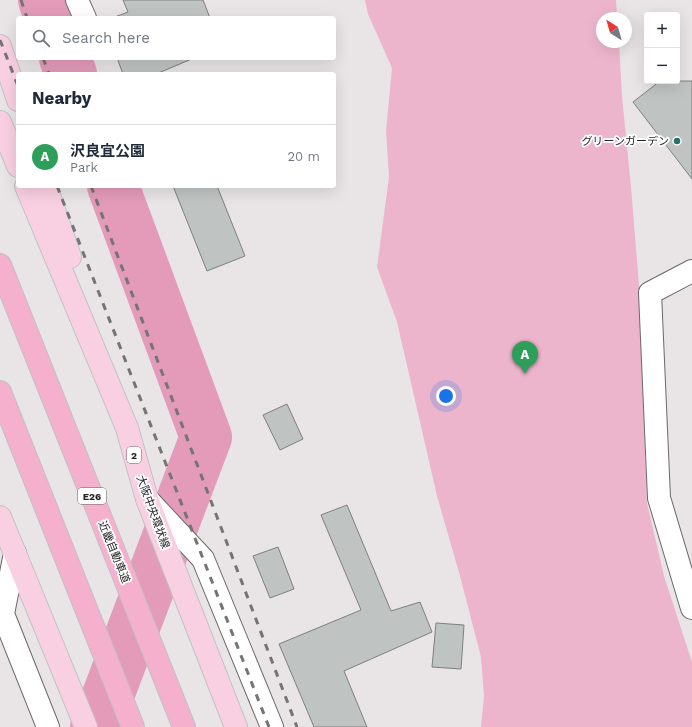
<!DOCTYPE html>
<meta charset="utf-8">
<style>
:root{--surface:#fff;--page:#f2f2f3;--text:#1f2937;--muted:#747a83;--line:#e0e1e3;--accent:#29726c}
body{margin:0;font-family:"Work Sans","Noto Sans JP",sans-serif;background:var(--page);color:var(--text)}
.controls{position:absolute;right:12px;top:12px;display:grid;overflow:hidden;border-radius:4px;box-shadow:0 4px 16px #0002}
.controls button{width:36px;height:36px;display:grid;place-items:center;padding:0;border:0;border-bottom:1px solid var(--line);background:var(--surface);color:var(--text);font:20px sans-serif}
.compass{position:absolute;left:596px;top:12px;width:36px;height:36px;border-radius:50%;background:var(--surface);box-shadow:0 4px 16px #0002;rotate:323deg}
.you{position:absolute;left:446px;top:396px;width:14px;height:14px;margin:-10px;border:3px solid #fff;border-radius:50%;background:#1a73e8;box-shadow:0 0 0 6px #1a73e833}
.badge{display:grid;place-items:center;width:26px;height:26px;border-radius:50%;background:var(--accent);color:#fff;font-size:13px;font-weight:700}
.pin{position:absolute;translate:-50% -33px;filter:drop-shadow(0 1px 2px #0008)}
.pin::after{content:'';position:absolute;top:21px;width:14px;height:12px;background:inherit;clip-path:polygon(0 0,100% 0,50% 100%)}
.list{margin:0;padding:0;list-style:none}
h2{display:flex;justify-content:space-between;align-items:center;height:52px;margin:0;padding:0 16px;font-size:17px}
h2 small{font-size:13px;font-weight:400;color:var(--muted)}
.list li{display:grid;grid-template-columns:26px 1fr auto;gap:12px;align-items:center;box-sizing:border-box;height:64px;padding:0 16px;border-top:1px solid var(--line)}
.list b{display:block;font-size:15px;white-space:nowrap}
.list p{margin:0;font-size:13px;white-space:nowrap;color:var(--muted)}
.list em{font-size:13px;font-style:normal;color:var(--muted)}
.icon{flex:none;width:22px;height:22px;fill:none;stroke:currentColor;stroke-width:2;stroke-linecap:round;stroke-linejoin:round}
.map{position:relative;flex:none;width:692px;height:727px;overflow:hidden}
.search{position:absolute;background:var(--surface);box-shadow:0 4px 16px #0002;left:16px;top:16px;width:320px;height:44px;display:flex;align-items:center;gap:10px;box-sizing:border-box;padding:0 14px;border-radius:4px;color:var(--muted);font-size:15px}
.panel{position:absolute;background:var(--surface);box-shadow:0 4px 16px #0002;left:16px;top:72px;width:320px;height:116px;border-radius:4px}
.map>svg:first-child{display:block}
</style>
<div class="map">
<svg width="692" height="727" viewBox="0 0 692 727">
<rect width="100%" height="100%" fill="#e9e5e6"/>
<!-- green -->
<path fill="#ecb5cc" d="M 365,0 L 616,0 L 617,18 L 602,18 L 602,42 L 619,42 L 622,96 L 631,187 L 639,285 L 647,503 L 664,576 L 692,662 L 692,727 L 481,727 L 484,696 L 481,657 L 460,576 L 437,496 L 397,322 L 377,267 L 389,177 L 386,131 L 392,68 L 368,14 Z"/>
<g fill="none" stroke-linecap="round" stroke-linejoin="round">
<!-- river -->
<path stroke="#e49bba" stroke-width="52" d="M 44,0 L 50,18
M 65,58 L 71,74
M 96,727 L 206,437 L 113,186"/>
</g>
<!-- building -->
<path fill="#bfc4c3" stroke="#7b807f" d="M 123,0 L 203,0 L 210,18 L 112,18 L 128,12 Z
M 117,58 L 194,58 L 156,74 L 123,74 Z
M 660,81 L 692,81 L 692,179 L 633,102 Z
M 173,186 L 217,186 L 245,256 L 207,271 Z
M 287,404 L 303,439 L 280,450 L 263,415 Z
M 347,505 L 391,611 L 420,602 L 432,632 L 344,671 L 367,727 L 314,727 L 279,644 L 361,610 L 321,515 Z
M 278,547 L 294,589 L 270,598 L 253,556 Z
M 436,623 L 464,625 L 461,669 L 432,667 Z"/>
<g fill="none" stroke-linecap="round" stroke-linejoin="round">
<defs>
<path id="street" d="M 77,0 L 85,18
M 148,500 L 203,559 L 272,727
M 15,553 L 3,614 L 48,727"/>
<path id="secondary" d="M 692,271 L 650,293 L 659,498 L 692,608"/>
<path id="primary" d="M 0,46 L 18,100
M 0,122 L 18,166
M 26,186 L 127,428 L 147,499 L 236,727
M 46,186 L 70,257
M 0,517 L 86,727"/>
<path id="highway" d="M 0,265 L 184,727
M 0,392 L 133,727"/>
</defs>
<!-- street casing -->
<use href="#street" stroke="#6c6869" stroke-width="24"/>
<!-- secondary casing -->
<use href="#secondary" stroke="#6c6869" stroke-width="24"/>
<!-- primary casing -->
<use href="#primary" stroke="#c2c1c1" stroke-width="24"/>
<!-- highway casing -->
<use href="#highway" stroke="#c2c1c1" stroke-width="24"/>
<!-- street -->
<use href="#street" stroke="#fff" stroke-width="22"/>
<!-- secondary -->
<use href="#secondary" stroke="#fff" stroke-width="22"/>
<!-- primary -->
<use href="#primary" stroke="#f9d0e1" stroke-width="22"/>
<!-- highway -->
<use href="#highway" stroke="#f5b0cd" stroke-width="22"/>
<!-- rail -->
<path stroke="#767374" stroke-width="3" stroke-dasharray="7 7" stroke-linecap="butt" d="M 21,0 L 27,18
M 0,40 L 18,86
M 43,58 L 49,74
M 57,186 L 269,727
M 91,186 L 297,727"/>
</g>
<!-- markers -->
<circle fill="#29726c" stroke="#fff" stroke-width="1.5" cx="677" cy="141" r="4"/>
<g text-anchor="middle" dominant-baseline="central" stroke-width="3.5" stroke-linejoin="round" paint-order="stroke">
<!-- shield labels -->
<g fill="#fff" stroke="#666465" stroke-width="1">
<rect x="127" y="447" width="14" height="16" rx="3"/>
<rect x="78" y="488" width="28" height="16" rx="3"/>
</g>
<g font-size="10" font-weight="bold" fill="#242223">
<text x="134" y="455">2</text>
<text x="92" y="496">E26</text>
</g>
<!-- poi labels -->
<g font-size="11" fill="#242223" stroke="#fff" text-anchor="end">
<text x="669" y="141">グリーンガーデン</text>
</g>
<!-- street labels -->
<g font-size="11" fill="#242223" stroke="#fff">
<text transform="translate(153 512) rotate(70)">大阪中央環状線</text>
<text transform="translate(114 552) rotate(68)">近畿自動車道</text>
</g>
</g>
</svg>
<div class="controls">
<button>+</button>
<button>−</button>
</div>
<svg class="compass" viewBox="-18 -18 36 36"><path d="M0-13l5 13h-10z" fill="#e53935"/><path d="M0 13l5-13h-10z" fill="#747a83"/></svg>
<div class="you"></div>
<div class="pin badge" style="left:525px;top:374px;background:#2e9e5b">A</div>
<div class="search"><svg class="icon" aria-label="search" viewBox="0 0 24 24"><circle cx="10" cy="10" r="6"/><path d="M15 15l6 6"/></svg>Search here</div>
<section class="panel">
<h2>Nearby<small></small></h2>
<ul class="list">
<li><span class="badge" style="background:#2e9e5b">A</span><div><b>沢良宜公園</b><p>Park</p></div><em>20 m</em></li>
</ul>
</section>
</div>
